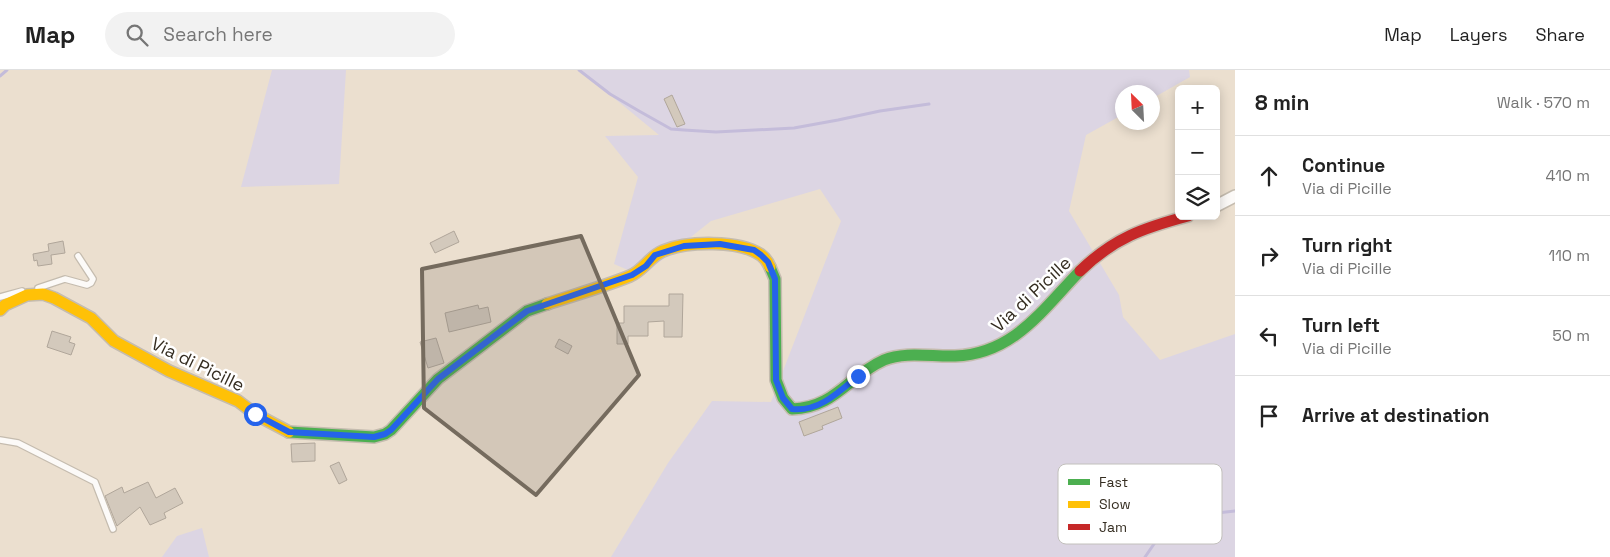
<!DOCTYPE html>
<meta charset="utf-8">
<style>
:root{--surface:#fff;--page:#f2f2f2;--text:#222;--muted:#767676;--line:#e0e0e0}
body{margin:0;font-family:"Space Grotesk",sans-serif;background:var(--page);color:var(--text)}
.controls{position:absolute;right:15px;top:15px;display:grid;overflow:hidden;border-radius:8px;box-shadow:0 2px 12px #0003}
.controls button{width:45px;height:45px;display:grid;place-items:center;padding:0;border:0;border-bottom:1px solid var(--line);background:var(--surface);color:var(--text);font:25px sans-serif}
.compass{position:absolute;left:1115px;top:15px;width:45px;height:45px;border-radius:50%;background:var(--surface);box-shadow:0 2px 12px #0003;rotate:336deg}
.stop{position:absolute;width:15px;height:15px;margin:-11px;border:4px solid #2563eb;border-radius:50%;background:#fff}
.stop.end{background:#2563eb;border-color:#fff;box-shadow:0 1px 5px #0008}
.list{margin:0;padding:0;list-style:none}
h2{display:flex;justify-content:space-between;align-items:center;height:65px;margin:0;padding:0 20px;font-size:21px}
h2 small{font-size:16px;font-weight:400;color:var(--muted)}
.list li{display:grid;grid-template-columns:32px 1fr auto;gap:15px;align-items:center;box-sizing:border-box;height:80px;padding:0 20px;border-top:1px solid var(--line)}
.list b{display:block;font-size:19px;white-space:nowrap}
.list p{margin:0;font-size:16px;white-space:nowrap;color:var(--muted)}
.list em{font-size:16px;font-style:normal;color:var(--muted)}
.icon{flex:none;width:28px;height:28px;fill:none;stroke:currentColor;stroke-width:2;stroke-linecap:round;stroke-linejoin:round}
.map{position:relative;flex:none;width:1235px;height:487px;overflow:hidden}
header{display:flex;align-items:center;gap:30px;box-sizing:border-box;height:70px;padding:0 25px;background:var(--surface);border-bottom:1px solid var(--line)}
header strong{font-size:24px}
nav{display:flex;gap:28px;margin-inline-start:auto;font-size:18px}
.search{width:350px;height:45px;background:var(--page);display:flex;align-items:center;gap:12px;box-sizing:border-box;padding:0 18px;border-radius:28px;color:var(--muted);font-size:19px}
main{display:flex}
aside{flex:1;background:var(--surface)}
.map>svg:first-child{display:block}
</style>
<header>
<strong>Map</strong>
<div class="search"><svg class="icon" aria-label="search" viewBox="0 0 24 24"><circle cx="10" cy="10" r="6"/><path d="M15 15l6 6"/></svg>Search here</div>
<nav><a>Map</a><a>Layers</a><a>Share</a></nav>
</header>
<main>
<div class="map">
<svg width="1235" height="487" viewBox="0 0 1235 487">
<rect width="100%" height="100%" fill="#ebdfcf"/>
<!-- green -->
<path fill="#dcd5e3" d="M 272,0 L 346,0 L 339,114 L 241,117 Z
M 580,0 L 1189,0 L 1190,7 L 1153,28 L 1152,22 L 1122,22 L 1122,45 L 1086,65 L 1069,141 L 1119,225 L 1123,247 L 1160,290 L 1235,264 L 1235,487 L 611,487 L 668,393 L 712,331 L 771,332 L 841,151 L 820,119 L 711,151 L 642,206 L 614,194 L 638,107 L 605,66 L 659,65 Z
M 202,458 L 209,487 L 162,487 L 177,466 Z"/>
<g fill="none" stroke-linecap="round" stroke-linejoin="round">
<!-- stream -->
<path stroke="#c4bcda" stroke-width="3" d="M 579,0 L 610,24 L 639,41 L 671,59 L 684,60 L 716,62 L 794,58 L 838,50 L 880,41 L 929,34
M 0,6 L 7,0
M 1145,487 L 1165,458 L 1208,444 L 1235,441"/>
</g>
<!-- building -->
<path fill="#d3c9bc" stroke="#b0a69a" d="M 672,25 L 685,54 L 677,57 L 664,29 Z
M 454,161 L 459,172 L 435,183 L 430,173 Z
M 63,171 L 65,183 L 51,185 L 52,194 L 38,196 L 37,190 L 34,191 L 33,184 L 49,181 L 48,174 Z
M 669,224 L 683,224 L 682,267 L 664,267 L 664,251 L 648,252 L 648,266 L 628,266 L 628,274 L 617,274 L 617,253 L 624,253 L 624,236 L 669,236 Z
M 478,235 L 479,239 L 488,237 L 491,252 L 449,262 L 445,243 Z
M 52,261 L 71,267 L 69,272 L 75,274 L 71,285 L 47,277 Z
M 436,268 L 444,293 L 428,298 L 420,272 Z
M 559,269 L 572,276 L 568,284 L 555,277 Z
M 838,337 L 842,348 L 822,356 L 823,359 L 804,366 L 799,352 Z
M 315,373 L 315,391 L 292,392 L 291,374 Z
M 339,392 L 347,410 L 339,414 L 330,396 Z
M 148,412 L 156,428 L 175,418 L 183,433 L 164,443 L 166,448 L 150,455 L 140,437 L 117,456 L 105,426 L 122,417 L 124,423 Z"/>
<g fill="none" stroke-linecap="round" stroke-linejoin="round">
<defs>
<path id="lane" d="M 38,218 L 65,209 L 87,215 L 91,213 L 93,209 L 78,186
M 0,227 L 22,221
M 0,370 L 18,373 L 95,412 L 113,459"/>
<path id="street" d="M 1216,136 L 1235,126"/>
<path id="fast" d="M 770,197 L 775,209 L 776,310 L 783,328 L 792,339 C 835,338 848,306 884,290 C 905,281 933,287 955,286 C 1014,284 1043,239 1080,201
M 289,362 L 374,367 L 385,364 L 391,360 L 438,309 L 527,241 L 547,234"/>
<path id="slow" d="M 547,234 C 574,225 603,217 630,206 C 644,200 650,186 663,181 C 687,171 740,170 761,185 C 765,188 768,192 770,197
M 0,240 L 5,235 L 27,225 L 43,224 L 54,228 L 91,248 L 114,271 L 169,301 L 238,331 L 255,344 L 289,362"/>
<path id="jam" d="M 1080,201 C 1114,168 1143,158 1188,146"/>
</defs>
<!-- lane casing -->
<use href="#lane" stroke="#c5bcaf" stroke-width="8"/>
<!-- street casing -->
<use href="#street" stroke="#c5bcaf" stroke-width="14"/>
<!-- fast casing -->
<use href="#fast" stroke="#c5bcaf" stroke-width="14"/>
<!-- slow casing -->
<use href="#slow" stroke="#c5bcaf" stroke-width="14"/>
<!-- jam casing -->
<use href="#jam" stroke="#c5bcaf" stroke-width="14"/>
<!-- lane -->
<use href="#lane" stroke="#fcfaf8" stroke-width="5.5"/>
<!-- street -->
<use href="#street" stroke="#fcfaf8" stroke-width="11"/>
<!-- fast -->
<use href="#fast" stroke="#4caf50" stroke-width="11"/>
<!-- slow -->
<use href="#slow" stroke="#ffc107" stroke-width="11"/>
<!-- jam -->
<use href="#jam" stroke="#c62828" stroke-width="11"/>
</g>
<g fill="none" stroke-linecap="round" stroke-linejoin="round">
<!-- route -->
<path stroke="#2563eb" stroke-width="6" d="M 255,344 L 289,362 L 374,367 L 385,364 L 391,360 L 438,309 L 527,241 L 632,205 L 646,196 L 655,185 L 684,176 L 720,174 L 754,180 L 761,185 L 768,192 L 775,209 L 776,310 L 783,328 L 792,339 C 819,342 839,322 858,306"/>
</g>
<!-- marked area -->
<path fill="#756b5e" fill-opacity="0.2" stroke="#756b5e" stroke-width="4" stroke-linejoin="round" d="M 581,166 L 639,305 L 536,425 L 424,338 L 422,199 Z"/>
<g text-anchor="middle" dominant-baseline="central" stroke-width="5" stroke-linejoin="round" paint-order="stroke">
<!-- street labels -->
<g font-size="18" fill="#352d21" stroke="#fff">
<text transform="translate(1031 224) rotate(-43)">Via di Picille</text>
<text transform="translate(198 294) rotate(26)">Via di Picille</text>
</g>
</g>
<!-- legend -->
<rect x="1058" y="394" width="164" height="80" rx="8" fill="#fff" stroke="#c2c0bc" stroke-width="1"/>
<rect x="1068" y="409" width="22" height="6" fill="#4caf50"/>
<rect x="1068" y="431" width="22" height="7" fill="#ffc107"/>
<rect x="1068" y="454" width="22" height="6" fill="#c62828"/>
<g font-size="14" fill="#352d21">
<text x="1099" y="417">Fast</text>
<text x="1099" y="439">Slow</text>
<text x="1099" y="462">Jam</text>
</g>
</svg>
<div class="controls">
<button>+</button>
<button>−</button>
<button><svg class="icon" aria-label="layers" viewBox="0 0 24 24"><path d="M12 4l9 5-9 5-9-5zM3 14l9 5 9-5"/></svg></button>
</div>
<svg class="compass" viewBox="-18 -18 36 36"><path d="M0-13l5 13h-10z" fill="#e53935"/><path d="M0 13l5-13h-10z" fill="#767676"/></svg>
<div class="stop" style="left:255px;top:344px"></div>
<div class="stop end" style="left:858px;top:306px"></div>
</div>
<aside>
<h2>8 min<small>Walk · 570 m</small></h2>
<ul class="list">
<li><svg class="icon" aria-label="ahead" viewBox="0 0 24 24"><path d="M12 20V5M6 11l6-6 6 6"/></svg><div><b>Continue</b><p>Via di Picille</p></div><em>410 m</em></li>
<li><svg class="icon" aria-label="right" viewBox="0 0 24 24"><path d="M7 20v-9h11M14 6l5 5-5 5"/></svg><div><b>Turn right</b><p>Via di Picille</p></div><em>110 m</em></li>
<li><svg class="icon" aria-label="left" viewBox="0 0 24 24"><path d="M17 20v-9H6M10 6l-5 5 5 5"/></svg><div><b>Turn left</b><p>Via di Picille</p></div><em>50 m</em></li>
<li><svg class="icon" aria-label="arrive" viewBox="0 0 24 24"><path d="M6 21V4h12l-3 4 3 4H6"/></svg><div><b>Arrive at destination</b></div></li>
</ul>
</aside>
</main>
